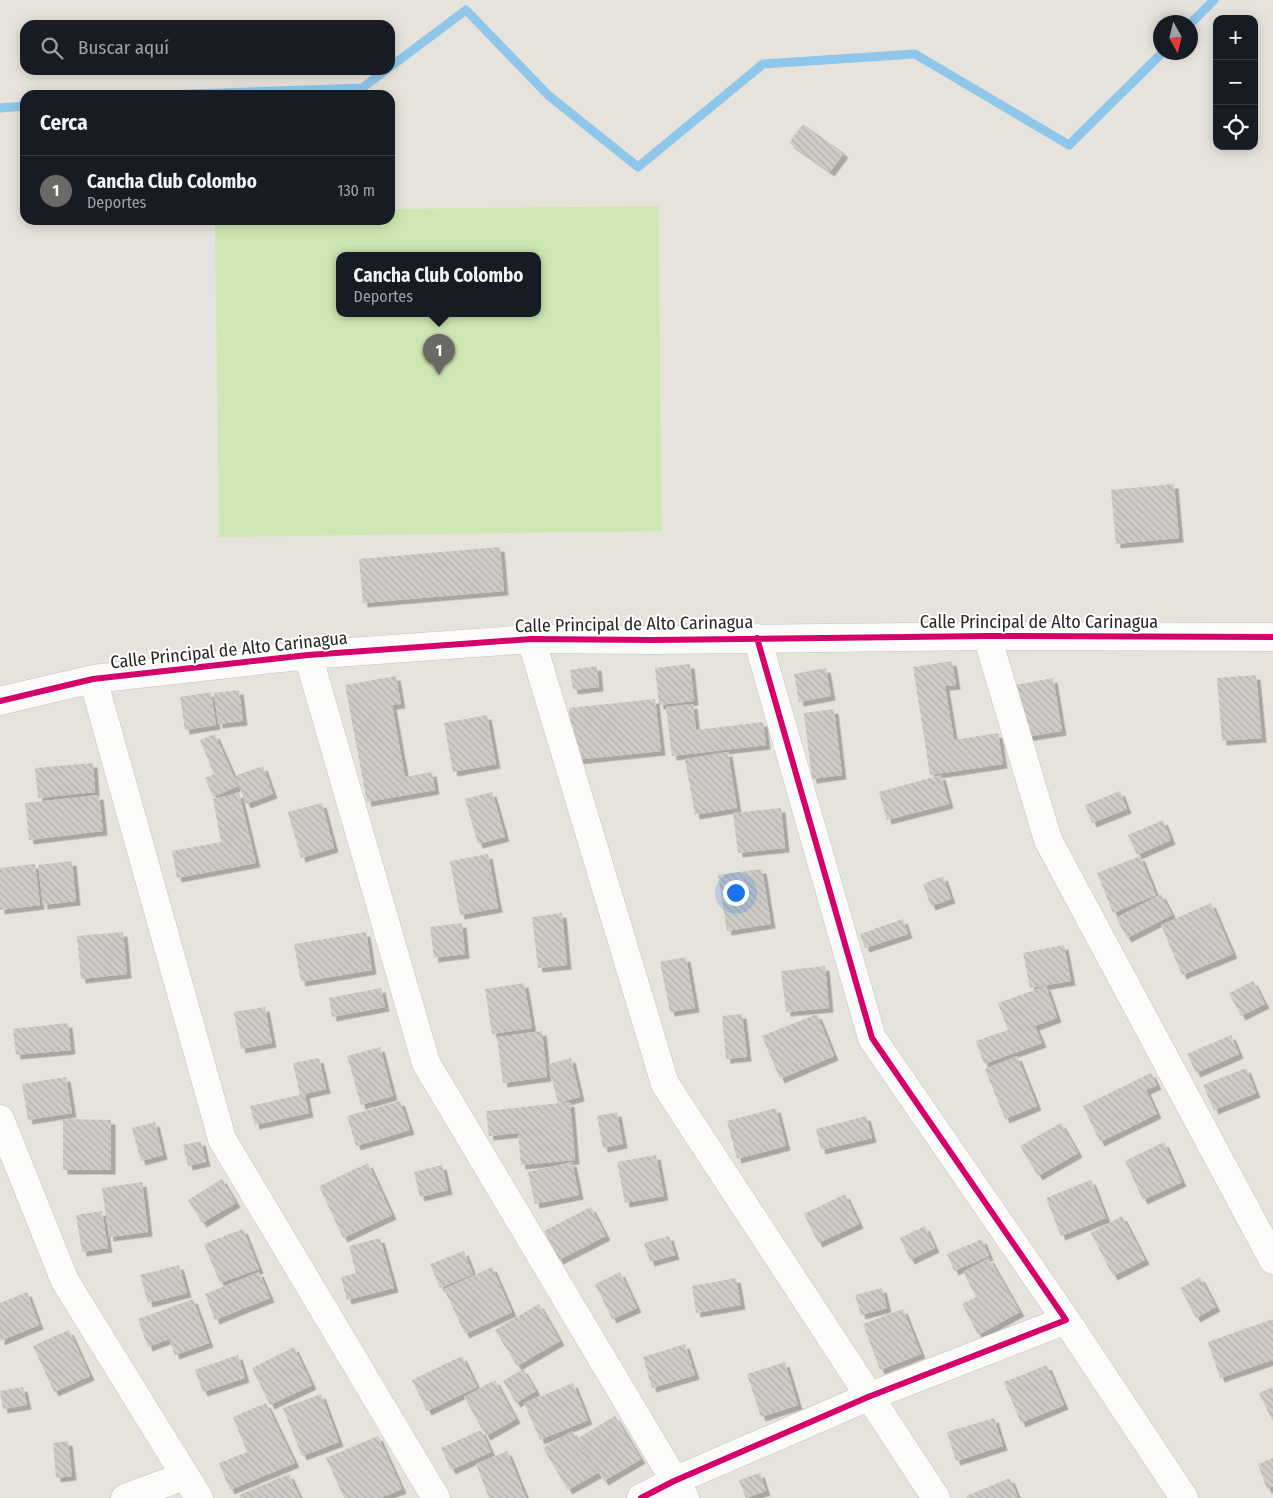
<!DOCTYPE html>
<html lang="es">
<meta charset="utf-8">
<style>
:root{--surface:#171b24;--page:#20242c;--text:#f1f3f6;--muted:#9ea1a6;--line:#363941;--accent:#6a6966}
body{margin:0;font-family:"Fira Sans Condensed",sans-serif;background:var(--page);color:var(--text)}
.controls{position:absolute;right:15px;top:15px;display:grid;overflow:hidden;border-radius:10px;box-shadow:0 2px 12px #0003}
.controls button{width:45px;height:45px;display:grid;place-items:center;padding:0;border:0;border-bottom:1px solid var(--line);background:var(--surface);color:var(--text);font:25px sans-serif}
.compass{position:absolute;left:1153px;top:15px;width:45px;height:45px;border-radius:50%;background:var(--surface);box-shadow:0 2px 12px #0003;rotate:172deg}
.you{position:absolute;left:735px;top:892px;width:18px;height:18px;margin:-12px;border:4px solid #fff;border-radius:50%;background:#1a73e8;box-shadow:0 0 0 8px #1a73e833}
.badge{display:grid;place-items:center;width:32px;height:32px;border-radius:50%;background:var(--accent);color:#fff;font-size:16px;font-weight:700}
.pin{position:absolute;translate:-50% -41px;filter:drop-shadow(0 1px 2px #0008)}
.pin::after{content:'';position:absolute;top:26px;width:18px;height:15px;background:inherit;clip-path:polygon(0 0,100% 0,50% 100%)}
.popup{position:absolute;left:336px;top:252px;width:205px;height:65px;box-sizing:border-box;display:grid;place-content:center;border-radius:10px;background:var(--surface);filter:drop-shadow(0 1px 4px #0005);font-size:16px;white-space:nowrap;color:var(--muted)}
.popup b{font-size:19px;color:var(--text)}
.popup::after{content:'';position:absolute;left:50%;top:100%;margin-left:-10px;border:10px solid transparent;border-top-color:var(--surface)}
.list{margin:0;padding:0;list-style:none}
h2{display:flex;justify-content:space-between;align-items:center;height:65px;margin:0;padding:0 20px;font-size:21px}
h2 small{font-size:16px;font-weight:400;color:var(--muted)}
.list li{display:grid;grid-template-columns:32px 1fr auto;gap:15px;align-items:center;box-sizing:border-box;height:70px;padding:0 20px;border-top:1px solid var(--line)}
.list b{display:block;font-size:19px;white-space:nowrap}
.list p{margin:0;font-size:16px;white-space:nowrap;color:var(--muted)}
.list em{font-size:16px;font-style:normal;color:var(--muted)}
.icon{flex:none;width:28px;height:28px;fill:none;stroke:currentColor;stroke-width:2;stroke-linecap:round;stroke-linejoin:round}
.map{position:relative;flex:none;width:1273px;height:1498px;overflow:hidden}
.search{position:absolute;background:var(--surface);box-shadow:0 2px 12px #0003;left:20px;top:20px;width:375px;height:55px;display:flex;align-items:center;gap:12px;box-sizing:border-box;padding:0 18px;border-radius:15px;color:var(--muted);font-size:19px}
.panel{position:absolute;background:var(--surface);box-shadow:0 2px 12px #0003;left:20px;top:90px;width:375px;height:135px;border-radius:15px}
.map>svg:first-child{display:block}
</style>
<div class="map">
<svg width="1273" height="1498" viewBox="0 0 1273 1498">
<defs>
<pattern id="building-back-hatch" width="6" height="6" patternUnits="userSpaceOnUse" patternTransform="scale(1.25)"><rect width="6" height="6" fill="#cfccc7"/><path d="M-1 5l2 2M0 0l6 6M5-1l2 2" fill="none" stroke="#b2afab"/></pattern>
<filter id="shadow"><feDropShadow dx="4.5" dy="4.5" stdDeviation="0" flood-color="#0004"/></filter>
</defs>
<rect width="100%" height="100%" fill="#e6e3dc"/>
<!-- pitch -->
<path fill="#cde7b2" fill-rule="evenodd" d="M 658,206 L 662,531 L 219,537 L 215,220 L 390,220 L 390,209 ZM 340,256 L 538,256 L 538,314 L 340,314 Z"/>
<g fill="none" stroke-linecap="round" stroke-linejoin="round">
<!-- stream -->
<path stroke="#8ec7e9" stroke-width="9" d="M 1190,24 L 1214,0
M 390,67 L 466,10 L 548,95 L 638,167 L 763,64 L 915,54 L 1069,145 L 1163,52
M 163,95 L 362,88 L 386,70
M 0,108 L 25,106"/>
</g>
<!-- building -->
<path fill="url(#building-back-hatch)" filter="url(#shadow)" d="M 803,124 L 844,153 L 830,172 L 789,143 Z
M 1174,484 L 1179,538 L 1116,544 L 1111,490 Z
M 500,547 L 504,591 L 363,603 L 359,559 Z
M 952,661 L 956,685 L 945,686 L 954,740 L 998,733 L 1003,764 L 930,775 L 913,667 Z
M 690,664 L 694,701 L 659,705 L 655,668 Z
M 597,666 L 599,687 L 573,690 L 570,670 Z
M 826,668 L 831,696 L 799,702 L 794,674 Z
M 1256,675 L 1262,738 L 1222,741 L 1217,678 Z
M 396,676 L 401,704 L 392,705 L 405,777 L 432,772 L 435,790 L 367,802 L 345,685 Z
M 1053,678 L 1062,731 L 1026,737 L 1016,685 Z
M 239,690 L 243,721 L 218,724 L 214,693 Z
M 211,692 L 216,725 L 185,730 L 180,697 Z
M 655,699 L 661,751 L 575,760 L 569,708 Z
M 693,704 L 696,730 L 763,722 L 766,745 L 672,756 L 666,707 Z
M 834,709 L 842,775 L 812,779 L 804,713 Z
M 487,715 L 496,764 L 453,772 L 444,723 Z
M 215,734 L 238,786 L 213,797 L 205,778 L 214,774 L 200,740 Z
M 728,752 L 737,808 L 695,815 L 685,759 Z
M 93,763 L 95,792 L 38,798 L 35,768 Z
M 263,766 L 273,794 L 246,804 L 235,776 Z
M 941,775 L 949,804 L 887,820 L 879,792 Z
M 1120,791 L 1127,809 L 1092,823 L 1085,805 Z
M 492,792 L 505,837 L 478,844 L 465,799 Z
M 239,793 L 256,863 L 177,878 L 172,851 L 221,842 L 213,799 Z
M 99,795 L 103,831 L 29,840 L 25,803 Z
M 322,803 L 334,848 L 301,858 L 288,812 Z
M 781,808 L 785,848 L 738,853 L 733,813 Z
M 1163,820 L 1171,840 L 1137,855 L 1128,835 Z
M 488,854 L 498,908 L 460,915 L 450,861 Z
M 1140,856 L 1156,895 L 1113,913 L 1097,873 Z
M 72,861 L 76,901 L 43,905 L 38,865 Z
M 35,864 L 40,905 L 0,910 L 0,868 Z
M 762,869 L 771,924 L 727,931 L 718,875 Z
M 943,876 L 951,899 L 931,906 L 923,884 Z
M 1161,894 L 1172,915 L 1127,938 L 1116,918 Z
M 1211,903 L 1233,954 L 1182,975 L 1161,925 Z
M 562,913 L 567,965 L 538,968 L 532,917 Z
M 903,919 L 908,934 L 865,948 L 860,934 Z
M 462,923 L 465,954 L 434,958 L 430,927 Z
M 123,932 L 127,974 L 81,979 L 77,936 Z
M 366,932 L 372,970 L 301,982 L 294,944 Z
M 1064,945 L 1071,981 L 1030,988 L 1023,953 Z
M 686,957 L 695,1008 L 670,1012 L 660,962 Z
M 825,966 L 829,1008 L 786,1012 L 781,971 Z
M 1253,981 L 1265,1004 L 1241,1016 L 1229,993 Z
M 524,983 L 532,1028 L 492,1034 L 485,989 Z
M 1046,986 L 1057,1018 L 1035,1026 L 1042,1043 L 984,1064 L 976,1041 L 1008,1030 L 998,1003 Z
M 381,988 L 385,1007 L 332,1017 L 329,998 Z
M 265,1007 L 272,1043 L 241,1049 L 234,1012 Z
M 742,1014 L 747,1057 L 726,1059 L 722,1016 Z
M 817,1014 L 834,1056 L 780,1079 L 762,1036 Z
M 68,1023 L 71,1050 L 16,1055 L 13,1029 Z
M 542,1031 L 547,1077 L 503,1083 L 497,1037 Z
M 1231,1035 L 1239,1054 L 1196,1073 L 1187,1054 Z
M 380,1047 L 393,1096 L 361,1105 L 347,1056 Z
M 1017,1056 L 1037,1106 L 1005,1119 L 985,1069 Z
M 319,1058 L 326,1089 L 305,1094 L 309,1113 L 255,1125 L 250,1106 L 300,1095 L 293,1063 Z
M 571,1058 L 580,1097 L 558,1103 L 548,1064 Z
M 1246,1068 L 1256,1093 L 1214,1110 L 1203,1085 Z
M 1151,1073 L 1157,1085 L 1146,1090 L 1157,1114 L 1100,1142 L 1083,1106 Z
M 66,1077 L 72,1113 L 28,1120 L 22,1084 Z
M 400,1101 L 410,1130 L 356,1146 L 347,1116 Z
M 570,1102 L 575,1160 L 521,1165 L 518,1133 L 489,1136 L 486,1111 Z
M 776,1108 L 786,1146 L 737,1159 L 727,1121 Z
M 617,1112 L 623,1144 L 603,1148 L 597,1116 Z
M 866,1116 L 872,1138 L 821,1150 L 816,1129 Z
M 63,1119 L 111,1120 L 111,1170 L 63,1170 Z
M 155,1122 L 163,1155 L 141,1161 L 132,1128 Z
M 1061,1123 L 1078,1153 L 1038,1176 L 1020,1146 Z
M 201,1141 L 206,1162 L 188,1166 L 183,1145 Z
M 1164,1142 L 1182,1182 L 1143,1200 L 1125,1161 Z
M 656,1155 L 664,1196 L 625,1203 L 617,1162 Z
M 572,1162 L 579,1195 L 535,1204 L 528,1172 Z
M 368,1163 L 392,1215 L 343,1238 L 319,1186 Z
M 442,1165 L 448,1190 L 420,1197 L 414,1172 Z
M 222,1179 L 236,1203 L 202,1223 L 188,1200 Z
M 1091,1180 L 1106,1218 L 1061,1236 L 1046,1198 Z
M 142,1182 L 148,1232 L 109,1237 L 102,1188 Z
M 845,1194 L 859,1224 L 818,1243 L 804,1214 Z
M 591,1207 L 606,1236 L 559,1260 L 544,1231 Z
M 102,1211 L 108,1248 L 82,1252 L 76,1215 Z
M 1122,1216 L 1145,1260 L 1113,1276 L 1091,1233 Z
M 925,1226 L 935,1248 L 910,1260 L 900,1238 Z
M 243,1229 L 259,1269 L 220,1283 L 204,1244 Z
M 669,1236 L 675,1255 L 650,1262 L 644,1243 Z
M 380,1238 L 394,1288 L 347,1300 L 341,1277 L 356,1273 L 349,1246 Z
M 982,1239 L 989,1256 L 954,1271 L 947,1254 Z
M 464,1251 L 473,1274 L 440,1288 L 430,1264 Z
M 989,1258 L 1020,1312 L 978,1335 L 962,1304 L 976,1297 L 963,1272 Z
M 179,1265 L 187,1293 L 148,1303 L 140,1275 Z
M 492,1267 L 512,1312 L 465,1334 L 444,1289 Z
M 259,1272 L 270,1298 L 215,1320 L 205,1294 Z
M 620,1272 L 637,1308 L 612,1319 L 595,1284 Z
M 1200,1277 L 1216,1307 L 1196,1318 L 1180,1288 Z
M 736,1278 L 741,1305 L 696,1313 L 692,1286 Z
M 882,1288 L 887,1308 L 861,1315 L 855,1295 Z
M 27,1292 L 39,1325 L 0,1341 L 0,1303 Z
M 193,1299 L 209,1343 L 175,1355 L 169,1339 L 148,1347 L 138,1319 Z
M 539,1304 L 560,1341 L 517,1366 L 495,1330 Z
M 903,1309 L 921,1354 L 880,1370 L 863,1324 Z
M 1273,1319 L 1273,1360 L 1220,1378 L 1208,1342 Z
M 69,1330 L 90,1376 L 54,1392 L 33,1346 Z
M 685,1344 L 695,1375 L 652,1388 L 643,1357 Z
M 294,1347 L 312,1385 L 270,1405 L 252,1368 Z
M 238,1355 L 245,1378 L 203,1392 L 195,1370 Z
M 462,1356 L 477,1387 L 427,1411 L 412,1380 Z
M 785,1362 L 798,1405 L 761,1417 L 747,1374 Z
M 1047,1365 L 1064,1405 L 1021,1423 L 1004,1382 Z
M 523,1369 L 536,1391 L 516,1403 L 503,1381 Z
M 495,1380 L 516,1419 L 486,1436 L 464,1397 Z
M 573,1383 L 588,1420 L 540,1440 L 524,1403 Z
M 23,1387 L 27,1405 L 3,1409 L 0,1391 Z
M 1273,1387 L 1273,1422 L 1259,1393 Z
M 321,1394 L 339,1442 L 302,1456 L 283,1408 Z
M 266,1403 L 295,1463 L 230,1490 L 219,1463 L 247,1452 L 233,1417 Z
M 615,1416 L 641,1459 L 604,1481 L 578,1438 Z
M 994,1418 L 1003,1446 L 956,1461 L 947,1432 Z
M 481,1430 L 491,1452 L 451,1470 L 441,1448 Z
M 572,1431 L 598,1473 L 568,1490 L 543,1448 Z
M 378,1436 L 402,1489 L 380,1498 L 344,1498 L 326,1458 Z
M 68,1441 L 72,1476 L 56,1478 L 53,1443 Z
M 507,1451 L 526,1498 L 489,1498 L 476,1464 Z
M 1273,1458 L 1273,1486 L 1267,1489 L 1258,1464 Z
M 760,1473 L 766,1491 L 746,1498 L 739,1480 Z
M 289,1474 L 300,1498 L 240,1498 L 239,1495 Z
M 1010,1478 L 1018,1498 L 967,1498 L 966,1496 Z"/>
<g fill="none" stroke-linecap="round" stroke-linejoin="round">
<defs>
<path id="street" d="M 987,636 L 1048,840 L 1273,1260
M 531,639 L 665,1084 L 936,1498
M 308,655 L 426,1063 L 685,1498
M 93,679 L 222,1139 L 436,1498
M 0,701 L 93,679 L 308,655 L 531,639 L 654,640 L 987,636 L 1273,637
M 0,1119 L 65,1281 L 199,1498
M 1066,1320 L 1184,1498
M 125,1498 L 184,1476
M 641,1498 L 674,1481 L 868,1397 L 1066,1320 L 872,1038 L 757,638"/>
</defs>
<!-- street casing -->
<use href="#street" stroke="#c3c2c2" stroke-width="29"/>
<!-- street -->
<use href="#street" stroke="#fbfbfa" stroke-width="28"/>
<defs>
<path id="cycleway" d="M 0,701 L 93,679 L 308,655 L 531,639 L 654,640 L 987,636 L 1273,637
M 641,1498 L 674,1481 L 868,1397 L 1066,1320 L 872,1038 L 757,638"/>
</defs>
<!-- cycleway casing -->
<use href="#cycleway" stroke="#fff" stroke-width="9"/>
<!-- cycleway -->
<use href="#cycleway" stroke="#d6006c" stroke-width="6"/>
</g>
<g text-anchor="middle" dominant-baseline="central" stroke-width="4" stroke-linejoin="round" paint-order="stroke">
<!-- street labels -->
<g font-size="18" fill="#272727" stroke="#fff">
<text x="1039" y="622">Calle Principal de Alto Carinagua</text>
<text transform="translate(634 624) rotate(-1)">Calle Principal de Alto Carinagua</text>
<text transform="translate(229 650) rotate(-6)">Calle Principal de Alto Carinagua</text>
</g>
</g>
</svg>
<div class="controls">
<button>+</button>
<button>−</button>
<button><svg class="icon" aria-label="locate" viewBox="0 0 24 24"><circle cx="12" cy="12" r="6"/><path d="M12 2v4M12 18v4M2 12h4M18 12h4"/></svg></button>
</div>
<svg class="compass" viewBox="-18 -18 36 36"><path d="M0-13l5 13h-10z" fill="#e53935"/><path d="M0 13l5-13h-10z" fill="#9ea1a6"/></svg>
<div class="you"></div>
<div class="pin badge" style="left:439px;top:375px">1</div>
<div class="popup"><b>Cancha Club Colombo</b>Deportes</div>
<div class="search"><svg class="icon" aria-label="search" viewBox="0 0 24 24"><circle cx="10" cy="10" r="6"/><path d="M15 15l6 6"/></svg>Buscar aquí</div>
<section class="panel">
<h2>Cerca<small></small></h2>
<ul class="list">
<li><span class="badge">1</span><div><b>Cancha Club Colombo</b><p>Deportes</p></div><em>130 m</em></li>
</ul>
</section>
</div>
